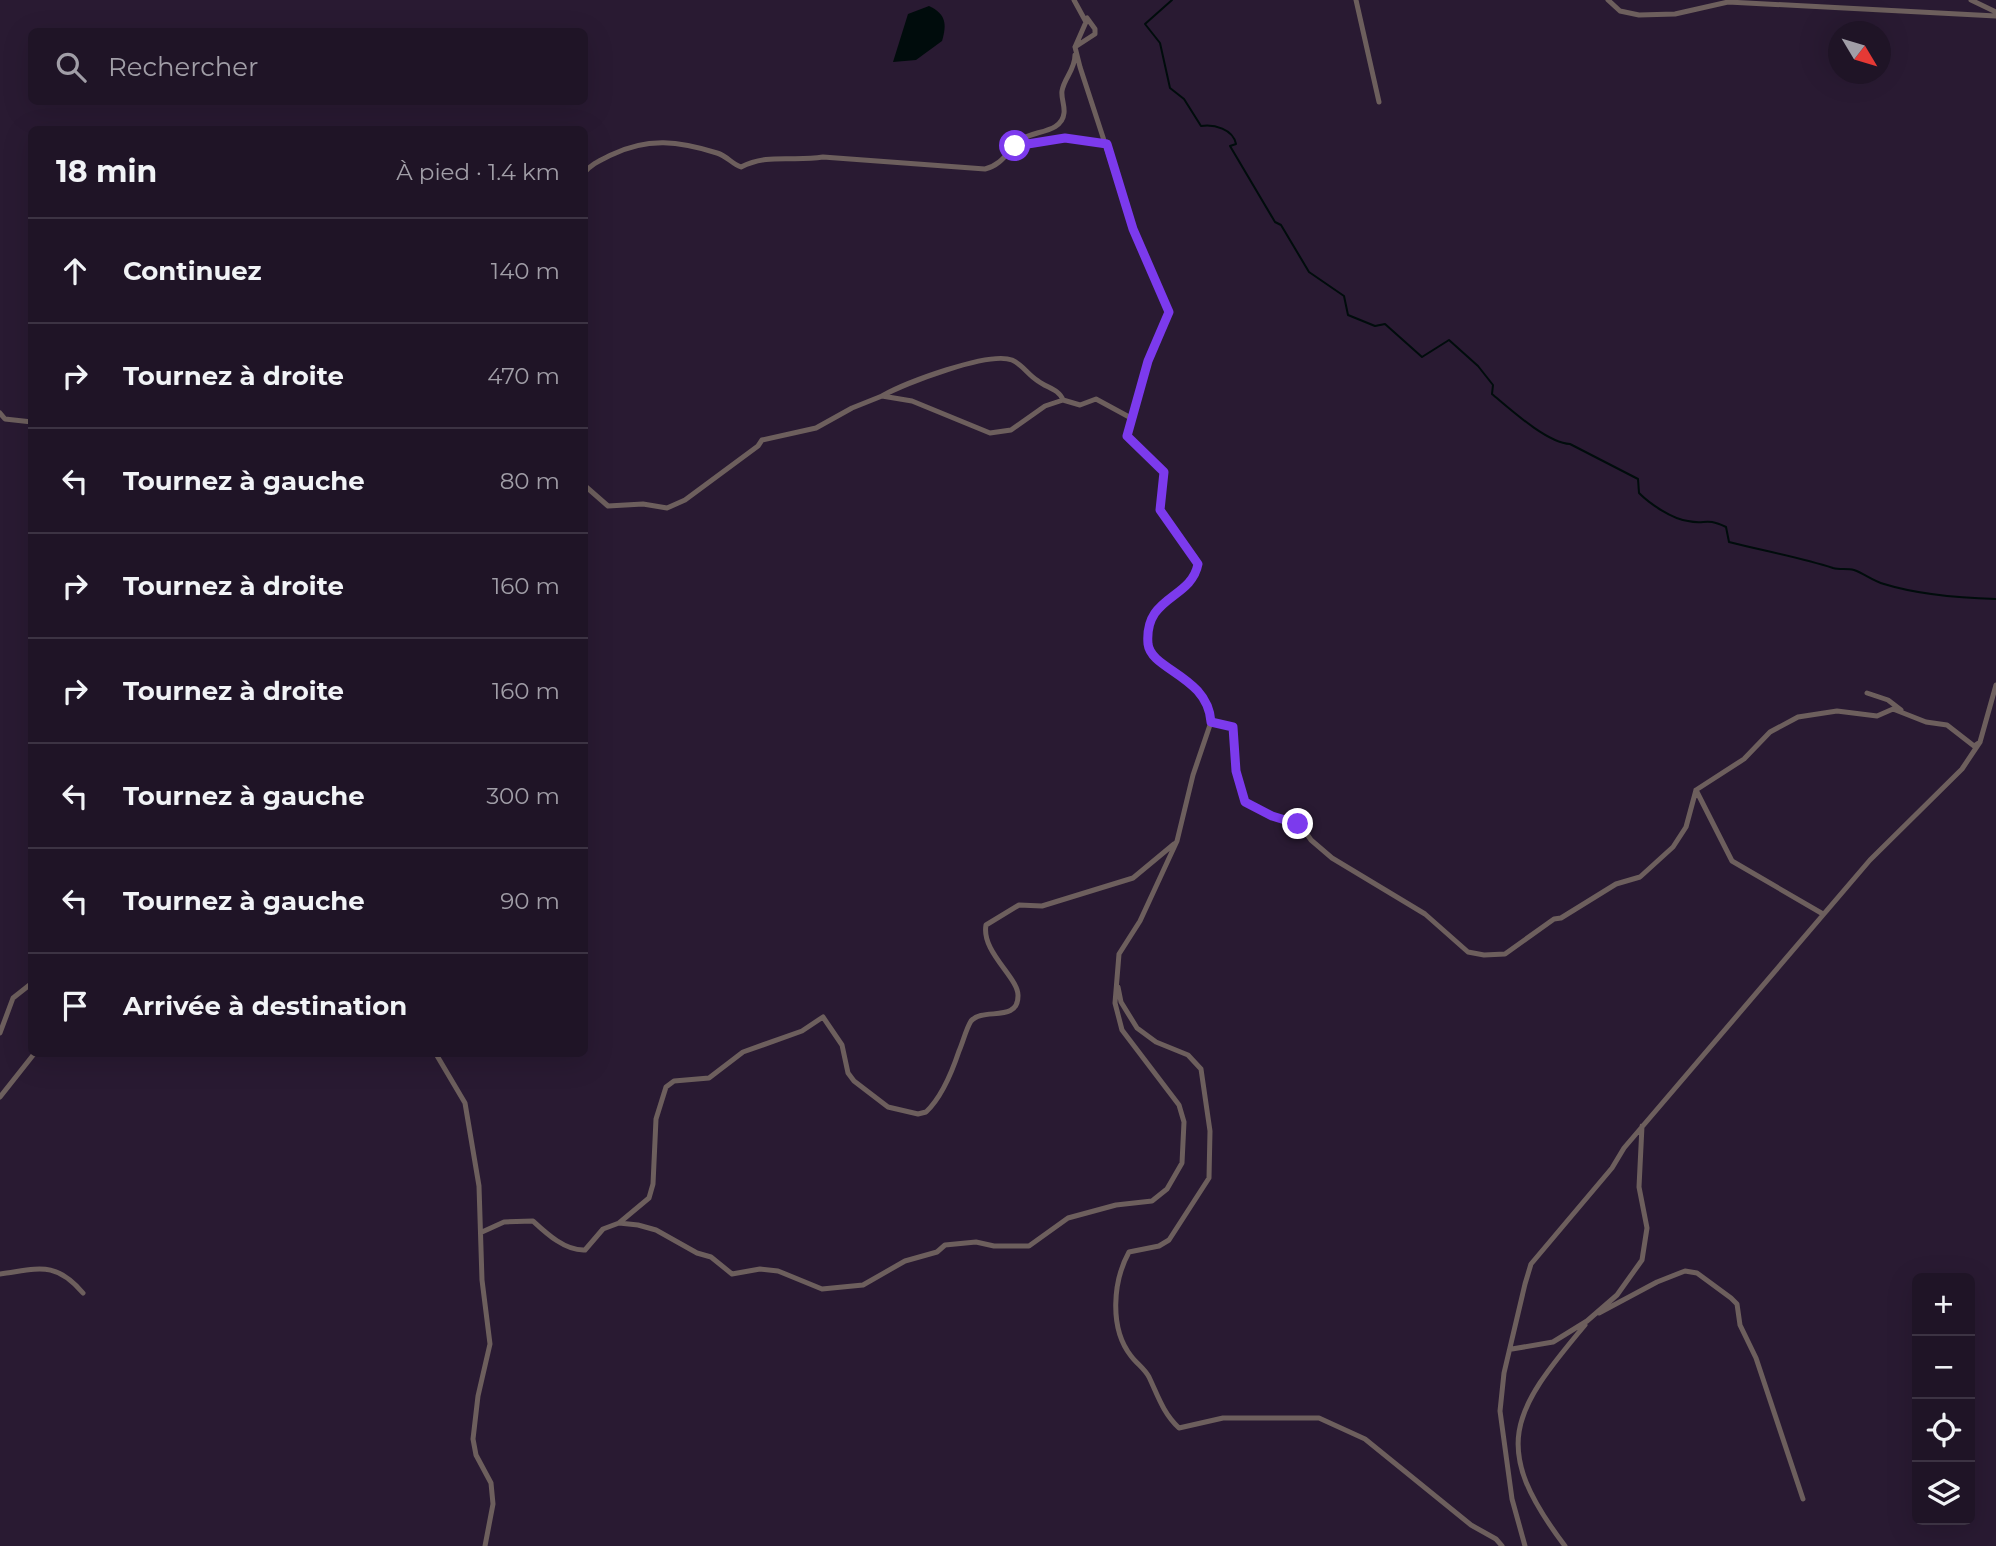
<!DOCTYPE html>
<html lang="fr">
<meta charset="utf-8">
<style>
:root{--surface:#1f1426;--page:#2c2132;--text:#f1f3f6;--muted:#a19ea7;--line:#3c3343}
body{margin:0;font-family:Montserrat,sans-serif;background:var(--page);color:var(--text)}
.controls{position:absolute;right:21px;bottom:21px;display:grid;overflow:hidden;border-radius:10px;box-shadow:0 7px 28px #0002}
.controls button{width:63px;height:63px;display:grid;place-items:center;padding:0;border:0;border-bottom:2px solid var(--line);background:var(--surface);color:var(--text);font:35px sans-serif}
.compass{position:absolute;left:1828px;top:21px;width:63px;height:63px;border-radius:50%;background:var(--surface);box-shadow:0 7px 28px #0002;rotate:128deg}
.stop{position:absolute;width:21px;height:21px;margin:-16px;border:5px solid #7c3aed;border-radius:50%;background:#fff}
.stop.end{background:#7c3aed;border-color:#fff;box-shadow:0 2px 7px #0008}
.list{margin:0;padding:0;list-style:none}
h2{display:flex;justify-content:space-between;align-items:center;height:91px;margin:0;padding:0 28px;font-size:30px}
h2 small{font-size:23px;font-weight:400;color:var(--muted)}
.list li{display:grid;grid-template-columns:46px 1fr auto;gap:21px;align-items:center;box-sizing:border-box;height:105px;padding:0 28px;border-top:2px solid var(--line)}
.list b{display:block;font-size:26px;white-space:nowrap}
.list em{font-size:23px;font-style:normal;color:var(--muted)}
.icon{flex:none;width:38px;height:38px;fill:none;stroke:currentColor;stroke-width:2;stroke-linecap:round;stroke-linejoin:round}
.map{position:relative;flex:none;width:1996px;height:1546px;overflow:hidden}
.search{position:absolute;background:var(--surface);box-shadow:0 7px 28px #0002;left:28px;top:28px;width:560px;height:77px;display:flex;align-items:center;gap:18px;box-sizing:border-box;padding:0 24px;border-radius:10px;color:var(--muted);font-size:26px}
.panel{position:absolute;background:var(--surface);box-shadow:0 7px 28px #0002;left:28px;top:126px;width:560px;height:931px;border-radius:10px}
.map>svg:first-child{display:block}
</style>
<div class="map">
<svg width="1996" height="1546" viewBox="0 0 1996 1546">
<rect width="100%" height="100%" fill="#291a32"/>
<!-- water -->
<path fill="#000c0c" d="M 929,6 C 946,14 947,24 942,41 L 916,60 L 893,62 L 908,14 Z"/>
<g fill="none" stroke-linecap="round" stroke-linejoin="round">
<!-- stream -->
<path stroke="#000c0c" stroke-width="2" d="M 1172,0 L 1145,24 L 1160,43 L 1170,88 L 1184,99 L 1201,126 C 1214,124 1233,129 1236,144 L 1230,146 L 1275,222 L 1281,225 L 1309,272 L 1344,296 L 1348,315 L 1375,326 L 1385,324 L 1422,357 L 1449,340 L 1478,366 L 1493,385 L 1492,394 C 1510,409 1547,443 1570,444 L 1638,479 L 1639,493 C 1650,504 1672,519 1688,521 C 1706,525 1705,517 1726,527 L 1729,542 C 1764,551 1799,557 1833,568 C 1840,570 1847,568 1854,570 C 1865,574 1873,581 1884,584 C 1916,594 1962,598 1996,599"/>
<!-- minor -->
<path stroke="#6d5f5d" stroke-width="5" d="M 1074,0 L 1086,22 L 1075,47 L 1080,67 L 1133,229 L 1169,312 L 1148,361 L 1127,436 L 1164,472 L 1160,510 L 1195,557 L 1198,567 C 1185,601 1151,593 1148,640 C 1147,668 1209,677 1211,722 L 1233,727 L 1236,771 L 1245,802 L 1272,816 L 1300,824 L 1311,840 L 1332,858 L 1425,914 L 1468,952 L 1484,955 L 1505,954 L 1554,919 L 1561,918 L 1616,884 L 1640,877 L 1673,847 L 1686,827 L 1696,790 L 1744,759 L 1770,732 L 1798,717 L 1837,711 L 1877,716 L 1893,709 L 1926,722 L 1947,725 L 1974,746 L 1980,742
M 1356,0 L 1379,102
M 1608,0 L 1620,11 L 1639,15 L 1675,14 L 1728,2 L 1996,16
M 1971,0 L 1996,12
M 1075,47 L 1095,34 L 1095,29 L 1087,18
M 1015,146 L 1065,138 L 1107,144
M 584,173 C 591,164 601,160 611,155 C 648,137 679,141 717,153 C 727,156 732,164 741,167 C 769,153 792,162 823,157 L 985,169 C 1002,165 1007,152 1019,141 C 1031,130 1062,134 1064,113 C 1065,106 1061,98 1062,91 C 1064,78 1075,70 1075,55
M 882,396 C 905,383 989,351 1012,360 C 1023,365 1028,375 1038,381 C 1047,388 1059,389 1063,400
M 0,413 L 5,419 L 32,422
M 584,485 L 608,506 L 643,504 L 667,508 L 685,500 L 758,446 L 762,440 L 816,428 L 852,408 L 882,396 L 912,401 L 990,433 L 1011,430 L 1045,406 L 1063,400 L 1080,405 L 1096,399 L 1131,418
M 1867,693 L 1888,700 L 1901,710
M 1696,790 L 1732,861 L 1823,914
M 1118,987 L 1121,1002 L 1137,1028 L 1156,1042 L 1188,1055 L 1201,1069 L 1210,1131 L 1209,1178 L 1169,1240 L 1159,1246 L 1129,1252 C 1113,1281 1109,1328 1131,1356 C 1137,1364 1144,1368 1149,1377 C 1158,1396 1163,1413 1179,1428 L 1223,1418 L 1319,1418 L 1365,1439 L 1471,1525 L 1496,1539 L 1502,1546
M 0,1033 L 13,998 L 32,983
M 436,1054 L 465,1103 L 479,1186 L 482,1280 L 490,1344 L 478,1396 L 473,1439 L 476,1455 L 491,1483 L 493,1504 L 485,1546
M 0,1097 L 34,1054
M 619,1223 L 649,1198 L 653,1184 L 656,1119 L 666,1087 L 674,1081 L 709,1078 L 743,1052 L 802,1031 L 823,1017 L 842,1045 L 848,1073 L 854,1081 L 888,1107 L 918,1114 L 926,1112 C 942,1097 952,1072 959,1051 C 963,1042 966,1029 971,1021 C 983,1007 1018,1023 1018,996 C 1019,978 981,952 986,925 L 1019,905 L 1042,906 L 1133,878 L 1174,844
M 482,1232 L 504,1222 L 533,1221 C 546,1233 565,1251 585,1250 L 603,1229 L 619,1223 L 638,1225 L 656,1230 L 697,1253 L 711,1257 L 732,1274 L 760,1269 L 778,1271 L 822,1289 L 863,1285 L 905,1261 L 937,1252 L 945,1245 L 976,1242 L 994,1246 L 1029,1246 L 1068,1218 L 1116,1205 L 1152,1201 L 1167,1189 L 1182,1163 L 1184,1122 L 1179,1105 L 1122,1030 L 1115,1003 L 1119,954 L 1140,921 L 1177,841 L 1193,775 L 1211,722
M 0,1274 C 38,1269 55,1260 83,1293
M 1599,1313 L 1657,1282 L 1685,1271 L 1697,1273 L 1731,1298 L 1737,1304 L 1740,1325 L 1756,1358 L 1803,1499
M 1512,1349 L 1553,1342 L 1587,1321 L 1617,1295 L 1642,1260 L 1647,1228 L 1639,1187 L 1642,1126
M 1525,1546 L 1512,1499 L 1500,1411 L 1504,1373 L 1525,1284 L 1531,1264 L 1612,1168 L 1624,1148 L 1870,860 L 1962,769 L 1980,742 L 1996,685
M 1565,1546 C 1490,1447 1511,1413 1585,1325"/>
</g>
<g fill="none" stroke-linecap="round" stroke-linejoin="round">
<!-- route -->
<path stroke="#7c3aed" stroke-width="9" d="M 1015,146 L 1065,138 L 1107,144 L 1133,229 L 1169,312 L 1148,361 L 1127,436 L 1164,472 L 1160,510 L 1198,564 C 1191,600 1144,595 1148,644 C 1151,670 1208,676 1211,722 L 1233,727 L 1236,771 L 1245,802 L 1272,816 L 1298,824"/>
</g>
</svg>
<div class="controls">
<button>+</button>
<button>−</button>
<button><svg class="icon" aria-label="locate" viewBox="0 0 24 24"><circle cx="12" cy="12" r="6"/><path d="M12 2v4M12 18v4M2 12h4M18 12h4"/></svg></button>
<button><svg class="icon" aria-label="layers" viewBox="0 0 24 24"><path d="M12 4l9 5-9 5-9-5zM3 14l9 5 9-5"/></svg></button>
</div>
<svg class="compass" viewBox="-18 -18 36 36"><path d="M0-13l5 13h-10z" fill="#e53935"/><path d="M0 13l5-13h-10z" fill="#a19ea7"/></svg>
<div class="stop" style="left:1015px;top:146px"></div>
<div class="stop end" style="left:1298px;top:824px"></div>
<div class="search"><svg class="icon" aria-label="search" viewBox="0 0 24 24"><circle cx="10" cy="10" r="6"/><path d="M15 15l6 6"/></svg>Rechercher</div>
<section class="panel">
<h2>18 min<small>À pied · 1.4 km</small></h2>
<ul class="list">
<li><svg class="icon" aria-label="ahead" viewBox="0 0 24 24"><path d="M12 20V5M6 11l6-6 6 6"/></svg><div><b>Continuez</b></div><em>140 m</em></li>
<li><svg class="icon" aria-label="right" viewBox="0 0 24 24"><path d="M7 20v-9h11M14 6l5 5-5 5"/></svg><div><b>Tournez à droite</b></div><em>470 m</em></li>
<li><svg class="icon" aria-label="left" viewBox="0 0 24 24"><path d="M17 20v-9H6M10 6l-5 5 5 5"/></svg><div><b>Tournez à gauche</b></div><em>80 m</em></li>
<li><svg class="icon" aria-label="right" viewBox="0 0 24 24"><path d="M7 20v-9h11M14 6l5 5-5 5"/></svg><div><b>Tournez à droite</b></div><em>160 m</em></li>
<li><svg class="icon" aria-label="right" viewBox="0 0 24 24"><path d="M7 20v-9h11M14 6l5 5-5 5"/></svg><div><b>Tournez à droite</b></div><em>160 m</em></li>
<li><svg class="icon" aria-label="left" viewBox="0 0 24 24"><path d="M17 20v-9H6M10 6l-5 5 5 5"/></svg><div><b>Tournez à gauche</b></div><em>300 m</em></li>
<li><svg class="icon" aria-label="left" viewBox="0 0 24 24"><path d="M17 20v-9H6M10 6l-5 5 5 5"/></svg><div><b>Tournez à gauche</b></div><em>90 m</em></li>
<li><svg class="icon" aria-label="arrive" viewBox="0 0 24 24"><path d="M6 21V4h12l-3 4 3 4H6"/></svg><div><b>Arrivée à destination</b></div></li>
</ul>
</section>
</div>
